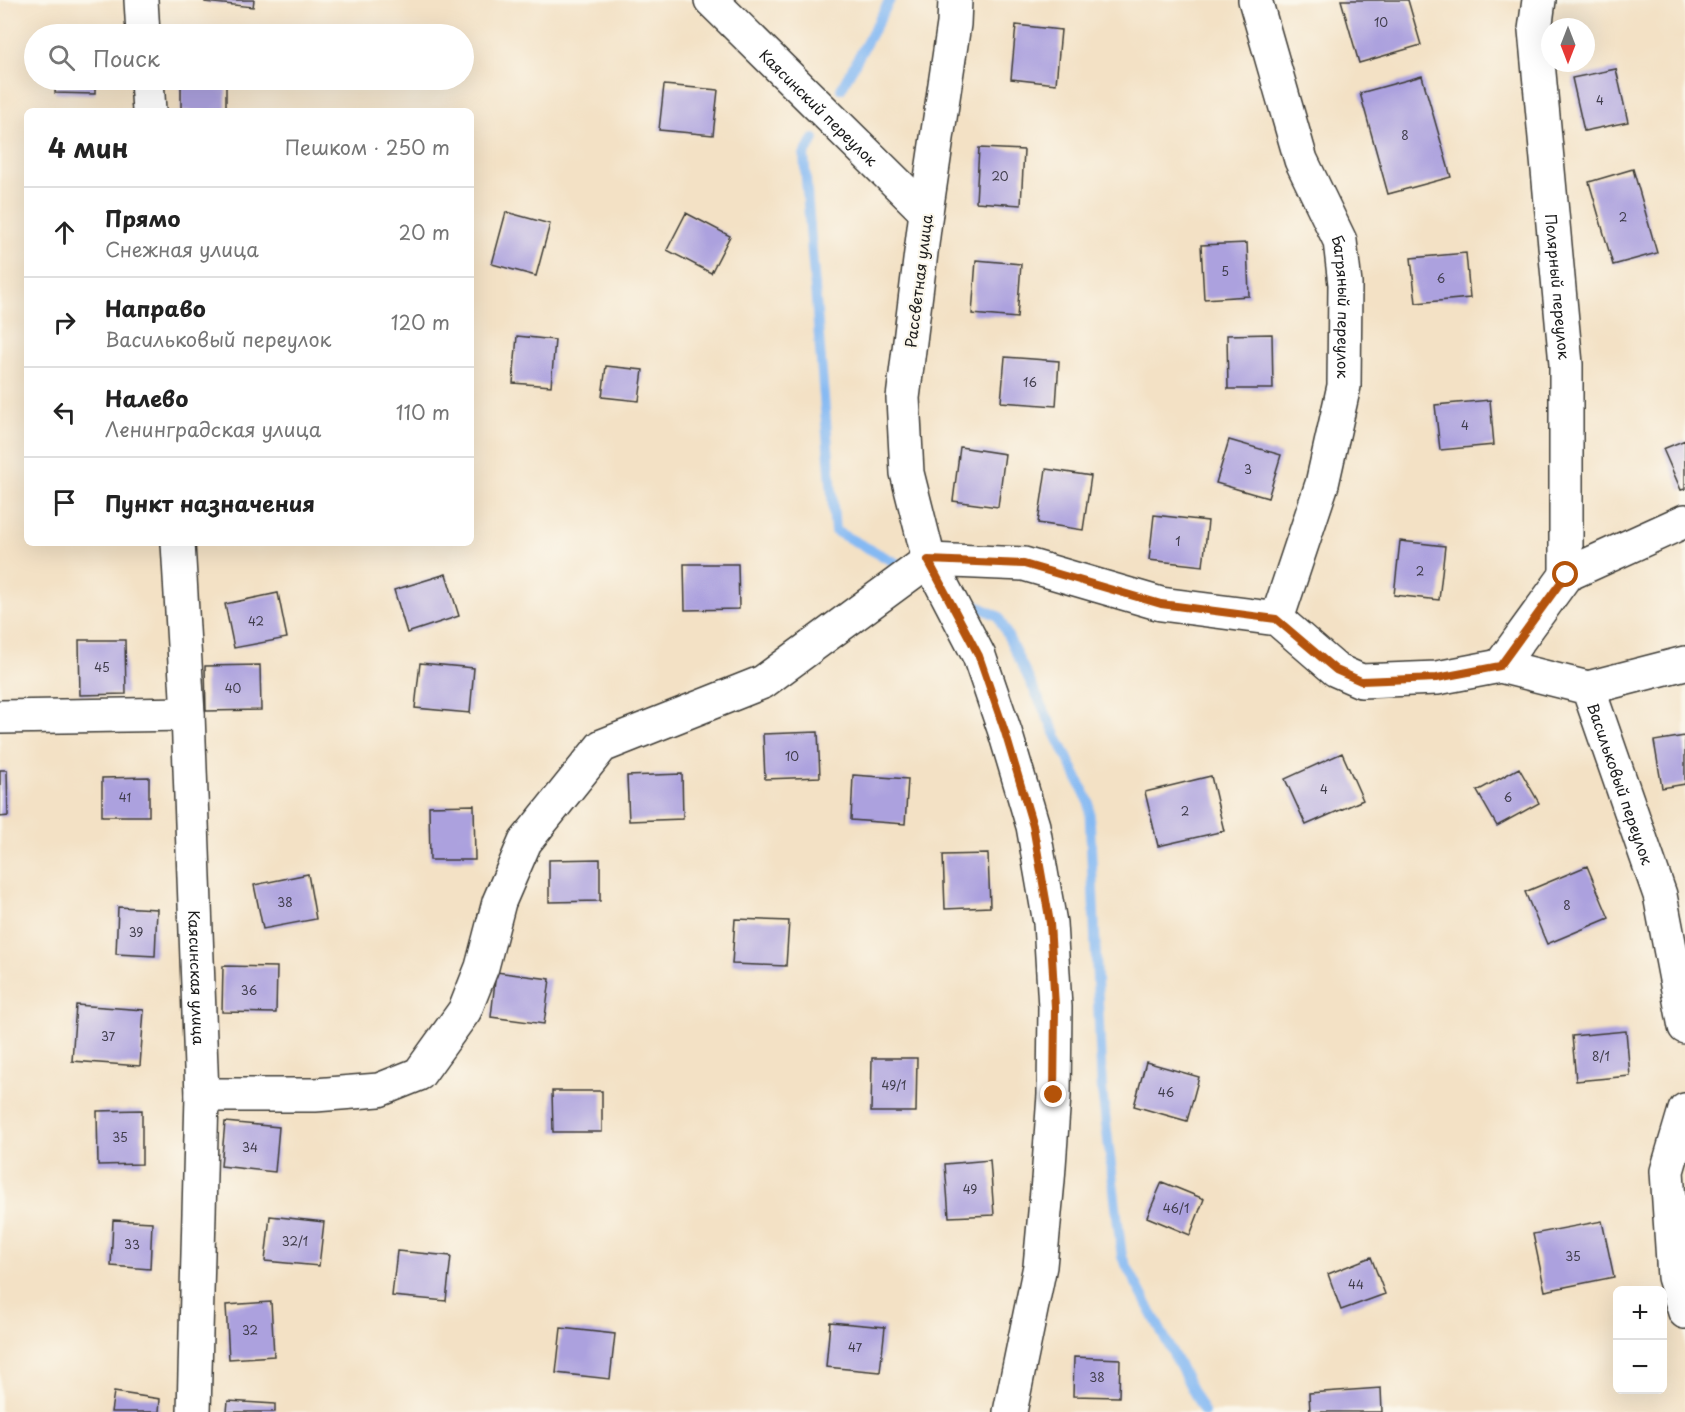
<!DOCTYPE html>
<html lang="ru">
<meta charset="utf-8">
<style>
:root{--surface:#fff;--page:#f2f2f2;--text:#222;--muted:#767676;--line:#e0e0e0}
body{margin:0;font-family:"Playpen Sans",sans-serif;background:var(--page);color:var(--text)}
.controls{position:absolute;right:18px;bottom:18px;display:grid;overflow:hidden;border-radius:9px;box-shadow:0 6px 24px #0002}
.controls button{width:54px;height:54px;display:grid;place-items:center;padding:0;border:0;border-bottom:2px solid var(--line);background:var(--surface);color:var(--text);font:30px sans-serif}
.compass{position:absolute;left:1541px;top:18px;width:54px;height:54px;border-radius:50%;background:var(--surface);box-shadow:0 6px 24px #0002;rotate:180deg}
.stop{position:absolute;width:18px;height:18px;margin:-14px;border:4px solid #b45309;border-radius:50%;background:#fff}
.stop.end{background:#b45309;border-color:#fff;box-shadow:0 2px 6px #0008}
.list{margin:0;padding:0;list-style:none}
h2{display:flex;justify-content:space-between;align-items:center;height:78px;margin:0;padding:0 24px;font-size:26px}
h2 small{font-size:20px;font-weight:400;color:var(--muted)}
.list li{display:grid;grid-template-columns:39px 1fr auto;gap:18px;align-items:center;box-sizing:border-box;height:90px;padding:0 24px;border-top:2px solid var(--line)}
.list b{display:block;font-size:22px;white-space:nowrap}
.list p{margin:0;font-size:20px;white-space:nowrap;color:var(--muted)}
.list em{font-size:20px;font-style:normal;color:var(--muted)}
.icon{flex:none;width:33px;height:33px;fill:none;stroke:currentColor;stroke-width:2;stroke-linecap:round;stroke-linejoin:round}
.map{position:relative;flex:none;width:1685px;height:1412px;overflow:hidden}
.search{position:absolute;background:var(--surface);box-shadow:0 6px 24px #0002;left:24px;top:24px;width:450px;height:66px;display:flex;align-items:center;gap:15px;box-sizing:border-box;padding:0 21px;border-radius:33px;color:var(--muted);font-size:22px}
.panel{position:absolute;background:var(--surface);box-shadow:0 6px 24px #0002;left:24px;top:108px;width:450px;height:438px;border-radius:9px}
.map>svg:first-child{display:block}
</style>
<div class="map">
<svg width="1685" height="1412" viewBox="0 0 1685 1412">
<rect width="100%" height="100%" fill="#fbf7ec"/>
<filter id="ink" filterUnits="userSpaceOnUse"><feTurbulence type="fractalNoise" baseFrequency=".0167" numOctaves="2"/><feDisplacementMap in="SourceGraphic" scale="12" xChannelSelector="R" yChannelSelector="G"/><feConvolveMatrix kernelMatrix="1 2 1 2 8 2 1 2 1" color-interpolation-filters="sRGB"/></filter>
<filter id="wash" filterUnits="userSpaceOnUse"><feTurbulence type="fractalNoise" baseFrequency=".008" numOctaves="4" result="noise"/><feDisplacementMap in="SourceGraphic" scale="24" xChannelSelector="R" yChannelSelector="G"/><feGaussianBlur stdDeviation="1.35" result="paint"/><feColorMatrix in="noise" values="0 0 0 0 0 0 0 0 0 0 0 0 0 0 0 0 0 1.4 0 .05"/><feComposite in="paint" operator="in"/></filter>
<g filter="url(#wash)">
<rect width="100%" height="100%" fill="#f3e1c5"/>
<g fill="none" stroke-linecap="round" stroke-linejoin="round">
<!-- stream -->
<path stroke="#85b9f3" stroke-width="10" d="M 841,89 L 890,0
M 814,139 L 804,155 L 835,531 L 902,566
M 973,604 L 998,616 L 1089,802 L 1102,1090 L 1122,1257 L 1204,1412"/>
</g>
<g id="blocks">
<!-- building -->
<path fill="#aca1de" d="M 205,0 L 254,0 L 253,7 L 205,2 Z
M 1341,0 L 1408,0 L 1421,45 L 1359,63 Z
M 1016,25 L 1061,30 L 1056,84 L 1011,79 Z
M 1616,69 L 1628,122 L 1584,131 L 1572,78 Z
M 1422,76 L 1451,177 L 1388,194 L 1360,93 Z
M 56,80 L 95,80 L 95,94 L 55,93 Z
M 226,83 L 226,111 L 181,111 L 181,84 Z
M 664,85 L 718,90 L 713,135 L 659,130 Z
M 979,148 L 1024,150 L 1021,205 L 976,202 Z
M 1633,169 L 1657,253 L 1613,265 L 1589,182 Z
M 506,212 L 550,224 L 536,276 L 492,264 Z
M 686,213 L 730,236 L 711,273 L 667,250 Z
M 1247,243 L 1249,296 L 1204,299 L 1201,245 Z
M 1466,253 L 1470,298 L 1416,303 L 1411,258 Z
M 976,260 L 1021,264 L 1017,318 L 972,314 Z
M 1272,334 L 1273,389 L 1228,389 L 1227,335 Z
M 517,336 L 555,340 L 551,386 L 513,383 Z
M 1005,357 L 1059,361 L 1056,406 L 1001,402 Z
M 606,366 L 643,370 L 639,401 L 602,397 Z
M 1490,400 L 1494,445 L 1440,450 L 1435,405 Z
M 1229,440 L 1281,455 L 1268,498 L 1216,483 Z
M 1685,440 L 1685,489 L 1681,490 L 1663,449 Z
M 960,447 L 1005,454 L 998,507 L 953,501 Z
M 1046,469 L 1091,476 L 1083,530 L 1038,523 Z
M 1154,515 L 1208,521 L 1203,566 L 1149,560 Z
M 1400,541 L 1445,546 L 1439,600 L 1394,595 Z
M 684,564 L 738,564 L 739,609 L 685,610 Z
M 446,574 L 459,616 L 407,633 L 394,590 Z
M 278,593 L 287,638 L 234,648 L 225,604 Z
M 79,640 L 125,640 L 126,694 L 80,695 Z
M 420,663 L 474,668 L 470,713 L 415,708 Z
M 260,665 L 261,710 L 206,711 L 205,666 Z
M 818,732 L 820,777 L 765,779 L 763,734 Z
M 1685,736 L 1685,784 L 1662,788 L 1654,741 Z
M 1342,753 L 1363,800 L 1306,825 L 1285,779 Z
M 1519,768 L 1539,803 L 1497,826 L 1477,791 Z
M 0,770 L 7,770 L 8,816 L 0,817 Z
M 682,774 L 683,819 L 629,821 L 627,776 Z
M 853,775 L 908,779 L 905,824 L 851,820 Z
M 1211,776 L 1224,831 L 1158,846 L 1145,792 Z
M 149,777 L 149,816 L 102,816 L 102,778 Z
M 474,805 L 475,860 L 430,860 L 429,806 Z
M 988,854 L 990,907 L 945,909 L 943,855 Z
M 600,859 L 600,901 L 549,902 L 549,860 Z
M 1587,866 L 1609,918 L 1547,944 L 1525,892 Z
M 308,874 L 316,919 L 263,929 L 254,885 Z
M 118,907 L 157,909 L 155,956 L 116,954 Z
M 735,919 L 789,921 L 786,966 L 732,964 Z
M 223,966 L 277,967 L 276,1013 L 222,1012 Z
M 496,972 L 550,979 L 544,1024 L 491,1017 Z
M 76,1005 L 144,1010 L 140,1066 L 72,1061 Z
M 1626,1031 L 1630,1076 L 1576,1081 L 1572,1036 Z
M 872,1058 L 917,1058 L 916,1112 L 871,1112 Z
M 1146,1062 L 1199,1077 L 1187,1121 L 1134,1106 Z
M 552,1091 L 602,1091 L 602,1132 L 553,1132 Z
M 142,1110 L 142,1164 L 98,1165 L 97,1111 Z
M 225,1122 L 279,1127 L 275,1172 L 221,1166 Z
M 990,1160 L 994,1215 L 949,1217 L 945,1164 Z
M 1162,1182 L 1204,1199 L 1190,1235 L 1147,1217 Z
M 270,1216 L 324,1222 L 319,1266 L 265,1261 Z
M 113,1220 L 152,1222 L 150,1269 L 111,1266 Z
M 1602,1221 L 1614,1277 L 1545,1291 L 1533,1234 Z
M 397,1251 L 451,1256 L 446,1301 L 392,1296 Z
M 1371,1257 L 1385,1294 L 1341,1310 L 1328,1274 Z
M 271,1302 L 274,1356 L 229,1359 L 226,1305 Z
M 830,1322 L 885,1327 L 880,1372 L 826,1367 Z
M 561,1328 L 615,1334 L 610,1379 L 556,1373 Z
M 1074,1357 L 1120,1359 L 1119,1397 L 1073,1396 Z
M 1381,1388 L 1382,1412 L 1310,1412 L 1309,1393 Z
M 114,1392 L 160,1399 L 159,1412 L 111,1412 Z
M 228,1401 L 275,1404 L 275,1412 L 227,1412 Z"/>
</g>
</g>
<g filter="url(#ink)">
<use href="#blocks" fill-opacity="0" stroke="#3c3a35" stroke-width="1.5"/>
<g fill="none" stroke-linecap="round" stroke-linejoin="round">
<defs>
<g id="minor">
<path d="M 141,0 L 143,34"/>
<path id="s1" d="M 711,0 L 926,212"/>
<path d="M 955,0 L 954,24 L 926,212 L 903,398 L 907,473 L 929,560 L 979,656 L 1005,732 L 1033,826 L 1050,923 L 1055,1007 L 1054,1095 L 1048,1180 L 1040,1266 L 1010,1412"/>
<path id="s2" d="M 1255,0 L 1301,160 L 1340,241 L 1345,284 L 1344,386 L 1322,484 L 1277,619"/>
<path id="s3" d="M 1539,0 L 1535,30 L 1566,364 L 1566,575"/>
<path d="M 147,80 L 149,111"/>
<path id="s4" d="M 178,543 L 188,714 L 202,1095 L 194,1412"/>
<path id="s5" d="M 929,560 L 1024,564 L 1161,604 L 1277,619 L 1336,670 L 1361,681 L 1437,678 L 1500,666 L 1588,688 L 1660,895 L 1685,1027"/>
<path d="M 1500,666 L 1566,575 L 1685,521"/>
<path d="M 1588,688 L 1685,663"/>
<path d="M 0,717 L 188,714"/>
<path d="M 202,1095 L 315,1095 L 379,1090 L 419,1074 L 465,1010 L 482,967 L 499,902 L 525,842 L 602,746 L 763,682 L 929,560"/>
<path d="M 1685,1110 L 1667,1171 L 1674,1277 L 1685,1312"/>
</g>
</defs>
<!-- minor casing -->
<use href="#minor" stroke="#3c3a35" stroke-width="36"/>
<!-- minor -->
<use href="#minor" stroke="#fff" stroke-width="33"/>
</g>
</g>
<g fill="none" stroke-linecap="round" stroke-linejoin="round" filter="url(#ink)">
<!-- route -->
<path stroke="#b45309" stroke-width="8" d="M 1054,1095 L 1055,1007 L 1050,923 L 1033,826 L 1005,732 L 979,656 L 928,560 L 1024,564 L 1161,604 L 1276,619 L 1336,670 L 1361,681 L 1437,678 L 1500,666 L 1566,575"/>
</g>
<g text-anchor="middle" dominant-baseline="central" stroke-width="4.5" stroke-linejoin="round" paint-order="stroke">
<!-- number labels -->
<g font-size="12" fill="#403d4c">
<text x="1381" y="22">10</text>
<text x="1600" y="100">4</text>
<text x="1405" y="135">8</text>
<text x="1000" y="176">20</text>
<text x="1623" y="217">2</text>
<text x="1225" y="271">5</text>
<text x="1441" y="278">6</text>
<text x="1030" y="382">16</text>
<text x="1465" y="425">4</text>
<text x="1248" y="469">3</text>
<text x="1178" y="541">1</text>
<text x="1420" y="571">2</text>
<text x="256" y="621">42</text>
<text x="102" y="667">45</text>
<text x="233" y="688">40</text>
<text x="792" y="756">10</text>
<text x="1324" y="789">4</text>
<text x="125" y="797">41</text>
<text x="1508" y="797">6</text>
<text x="1185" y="811">2</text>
<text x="285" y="902">38</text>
<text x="1567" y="905">8</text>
<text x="136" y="932">39</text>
<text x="249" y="990">36</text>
<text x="108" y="1036">37</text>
<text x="1601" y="1056">8/1</text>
<text x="894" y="1085">49/1</text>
<text x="1166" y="1092">46</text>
<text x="120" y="1137">35</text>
<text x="250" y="1147">34</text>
<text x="970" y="1189">49</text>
<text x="1176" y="1208">46/1</text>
<text x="295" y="1241">32/1</text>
<text x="132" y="1244">33</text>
<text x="1573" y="1256">35</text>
<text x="1356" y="1284">44</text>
<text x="250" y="1330">32</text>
<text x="855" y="1347">47</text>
<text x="1097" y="1377">38</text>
</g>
<!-- street labels -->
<g font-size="15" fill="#1c1c1c" stroke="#fbf7ec">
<text stroke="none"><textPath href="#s1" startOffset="152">Каясинский переулок</textPath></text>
<text transform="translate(918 281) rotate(-83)">Рассветная улица</text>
<text stroke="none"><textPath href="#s3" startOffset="288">Полярный переулок</textPath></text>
<text stroke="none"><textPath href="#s2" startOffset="322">Багряный переулок</textPath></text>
<text stroke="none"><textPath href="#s5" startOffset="792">Васильковый переулок</textPath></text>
<text stroke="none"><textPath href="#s4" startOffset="435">Каясинская улица</textPath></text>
</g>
</g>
</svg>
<div class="controls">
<button>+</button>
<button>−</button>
</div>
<svg class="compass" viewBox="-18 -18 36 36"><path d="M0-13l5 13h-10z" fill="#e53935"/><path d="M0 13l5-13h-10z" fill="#767676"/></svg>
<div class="stop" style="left:1566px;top:575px"></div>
<div class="stop end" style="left:1054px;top:1095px"></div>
<div class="search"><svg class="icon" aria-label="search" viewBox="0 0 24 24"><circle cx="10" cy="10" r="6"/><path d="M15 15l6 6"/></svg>Поиск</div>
<section class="panel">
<h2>4 мин<small>Пешком · 250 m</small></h2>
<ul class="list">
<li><svg class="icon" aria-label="ahead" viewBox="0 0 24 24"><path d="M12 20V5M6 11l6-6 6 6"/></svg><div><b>Прямо</b><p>Снежная улица</p></div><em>20 m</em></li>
<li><svg class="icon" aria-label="right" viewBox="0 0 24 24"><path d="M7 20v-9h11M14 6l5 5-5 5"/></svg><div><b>Направо</b><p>Васильковый переулок</p></div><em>120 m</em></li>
<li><svg class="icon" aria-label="left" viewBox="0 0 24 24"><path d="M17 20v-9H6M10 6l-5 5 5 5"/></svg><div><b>Налево</b><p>Ленинградская улица</p></div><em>110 m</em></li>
<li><svg class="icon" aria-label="arrive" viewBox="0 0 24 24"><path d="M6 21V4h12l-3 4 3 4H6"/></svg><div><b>Пункт назначения</b></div></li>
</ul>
</section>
</div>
